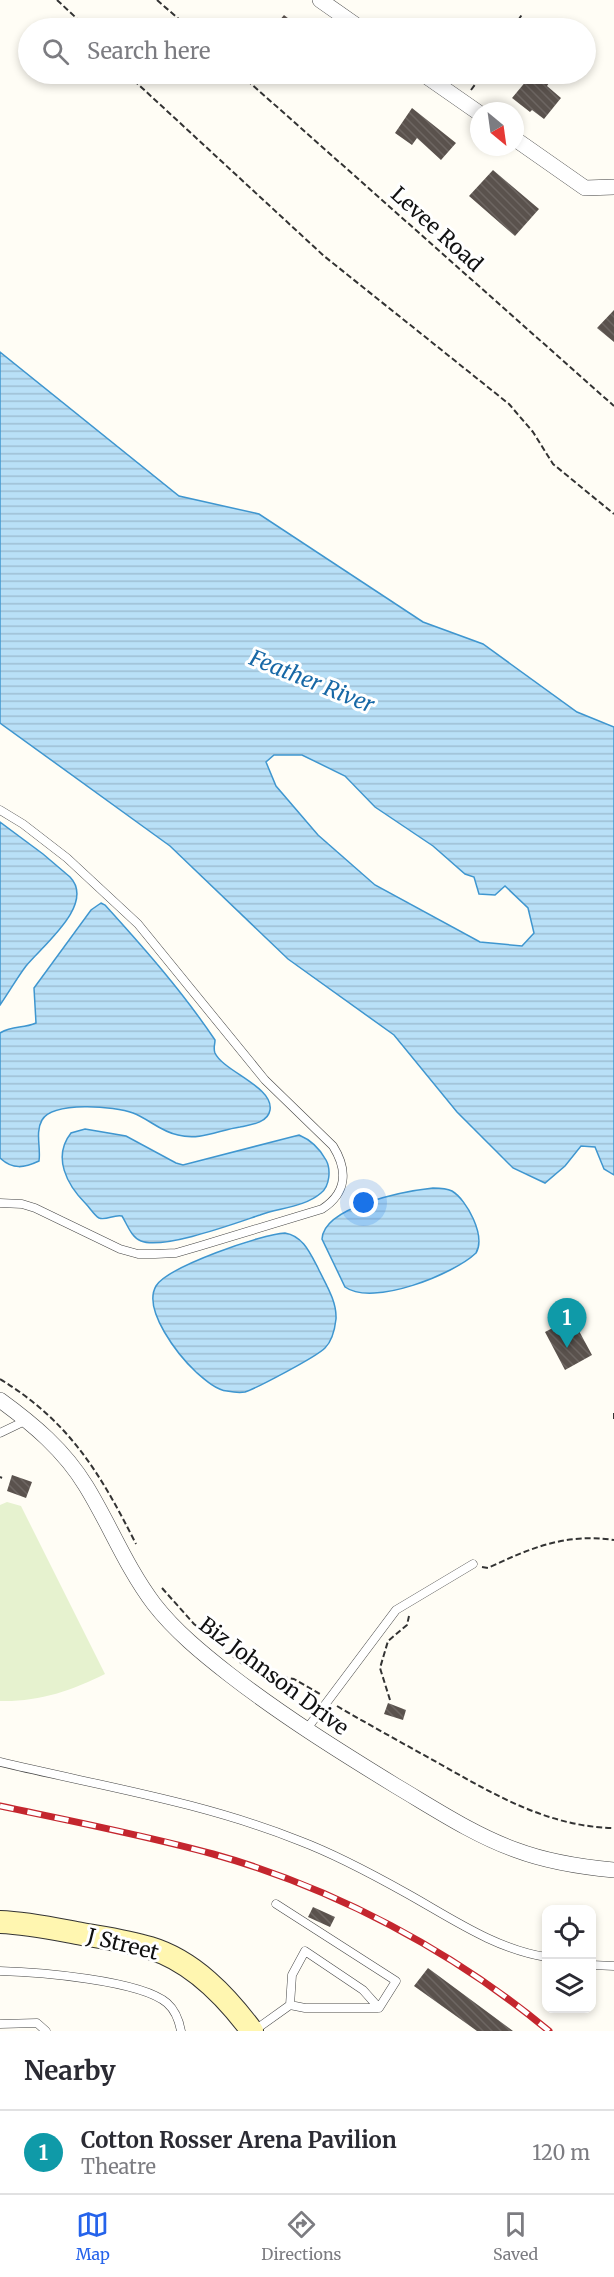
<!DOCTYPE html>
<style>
:root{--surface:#fff;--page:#f2f2f3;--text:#2b2b33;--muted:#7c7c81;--line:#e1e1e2;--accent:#2563eb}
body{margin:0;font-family:Merriweather,serif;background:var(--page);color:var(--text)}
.controls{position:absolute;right:18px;bottom:18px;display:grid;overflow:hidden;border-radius:12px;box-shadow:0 3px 9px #0003}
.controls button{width:54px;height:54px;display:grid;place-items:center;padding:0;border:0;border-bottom:2px solid var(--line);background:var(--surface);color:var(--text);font:30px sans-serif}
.compass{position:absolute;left:470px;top:102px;width:54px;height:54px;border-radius:50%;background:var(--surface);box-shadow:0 3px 9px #0003;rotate:151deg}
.you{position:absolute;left:364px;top:1203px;width:21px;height:21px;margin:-15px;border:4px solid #fff;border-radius:50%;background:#1a73e8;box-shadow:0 0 0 9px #1a73e833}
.badge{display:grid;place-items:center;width:39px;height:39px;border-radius:50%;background:var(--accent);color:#fff;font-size:20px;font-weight:700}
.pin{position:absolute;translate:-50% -50px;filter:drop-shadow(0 2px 3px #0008)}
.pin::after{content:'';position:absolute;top:32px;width:21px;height:18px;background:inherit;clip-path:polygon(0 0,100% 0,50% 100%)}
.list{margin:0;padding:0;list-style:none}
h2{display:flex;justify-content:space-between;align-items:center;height:78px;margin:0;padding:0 24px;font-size:26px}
h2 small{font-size:20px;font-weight:400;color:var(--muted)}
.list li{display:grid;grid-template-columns:39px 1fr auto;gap:18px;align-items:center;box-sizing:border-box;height:84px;padding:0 24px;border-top:2px solid var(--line)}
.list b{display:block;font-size:22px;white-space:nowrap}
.list p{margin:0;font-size:20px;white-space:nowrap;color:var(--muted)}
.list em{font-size:20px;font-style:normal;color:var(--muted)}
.icon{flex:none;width:33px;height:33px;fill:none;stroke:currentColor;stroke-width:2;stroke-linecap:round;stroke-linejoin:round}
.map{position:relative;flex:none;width:614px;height:2031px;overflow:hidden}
.search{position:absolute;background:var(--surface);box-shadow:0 3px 9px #0003;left:18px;right:18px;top:18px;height:66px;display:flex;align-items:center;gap:15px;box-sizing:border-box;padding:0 21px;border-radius:33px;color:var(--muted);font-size:22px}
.sheet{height:162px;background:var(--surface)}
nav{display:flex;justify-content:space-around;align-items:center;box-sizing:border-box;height:84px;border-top:2px solid var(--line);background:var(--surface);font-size:16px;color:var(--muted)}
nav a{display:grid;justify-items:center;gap:3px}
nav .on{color:var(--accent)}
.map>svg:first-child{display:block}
</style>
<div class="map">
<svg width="614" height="2031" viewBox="0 0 614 2031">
<defs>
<pattern id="water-rules" width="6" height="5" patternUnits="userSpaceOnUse" patternTransform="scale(1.5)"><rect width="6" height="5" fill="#b9e0f7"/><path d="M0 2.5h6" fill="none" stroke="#9ebfd3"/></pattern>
<pattern id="building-back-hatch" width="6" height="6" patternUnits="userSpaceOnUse" patternTransform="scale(1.5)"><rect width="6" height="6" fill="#5a524d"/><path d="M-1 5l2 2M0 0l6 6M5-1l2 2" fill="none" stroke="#6d6662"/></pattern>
</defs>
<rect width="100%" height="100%" fill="#fffdf5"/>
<!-- pitch -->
<path fill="#e6f2cf" d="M 7,1502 L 21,1506 L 105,1674 C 71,1691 38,1702 0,1701 L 0,1505 Z"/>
<!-- water -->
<path fill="url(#water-rules)" stroke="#3f96cf" stroke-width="1.5" fill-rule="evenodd" d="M 0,352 L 179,496 L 259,514 L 423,622 L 483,644 L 577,712 L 614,727 L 614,1175 L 604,1169 L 595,1147 L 581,1146 L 565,1166 L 545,1183 L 513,1168 L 457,1112 L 394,1035 L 288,959 L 170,846 L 0,723 ZM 274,755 L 302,755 L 345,776 L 375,807 L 433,846 L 465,874 L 474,877 L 479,894 L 495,895 L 505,886 L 528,908 L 534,933 L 522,946 L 480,942 L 375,885 L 318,835 L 276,786 L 266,762 Z
M 0,822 L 43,854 L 70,877 C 96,904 42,946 26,966 C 17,978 9,992 0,1005 Z
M 101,903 L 105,905 C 144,948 182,991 215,1040 C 215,1045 213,1048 215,1053 C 223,1071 274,1087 270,1110 C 268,1123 250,1125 240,1127 C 219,1130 200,1141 178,1135 C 161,1132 149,1119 133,1113 C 115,1106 53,1101 42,1120 C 35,1132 41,1148 39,1161 C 24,1168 13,1170 0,1158 L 0,1033 C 13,1025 22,1029 36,1023 L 34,988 L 91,910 Z
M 85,1129 L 126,1136 L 176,1163 L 183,1165 L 299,1135 C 311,1140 320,1149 326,1160 C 331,1169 330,1186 321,1193 C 305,1207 279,1208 260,1215 C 236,1223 163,1250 141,1241 C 131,1237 127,1224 122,1216 C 114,1214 106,1221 99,1218 C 94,1215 90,1208 86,1204 C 67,1185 52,1157 71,1133 Z
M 433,1188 C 439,1188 446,1188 452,1191 C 467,1200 486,1236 476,1253 C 454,1274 373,1307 345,1287 L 322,1239 C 324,1206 406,1191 433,1188 Z
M 285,1233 C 303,1236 310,1253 318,1268 C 325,1283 337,1301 336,1319 C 335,1328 332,1341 325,1348 C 316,1357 257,1388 245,1392 C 240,1393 232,1392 227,1391 C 216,1390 204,1379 196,1372 C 179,1356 142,1310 156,1286 C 167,1267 262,1234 285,1233 Z"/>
<!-- building -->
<path fill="url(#building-back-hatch)" d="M 284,15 L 301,28 L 273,28 Z
M 532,74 L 537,74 L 549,83 L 547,86 L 561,98 L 544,119 L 532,110 L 530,112 L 512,98 Z
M 412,108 L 456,143 L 441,160 L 417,138 L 412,145 L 395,133 Z
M 493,170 L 539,209 L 515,236 L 469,196 Z
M 614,310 L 614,342 L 597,328 Z
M 572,1318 L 592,1355 L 565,1370 L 545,1332 Z
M 12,1475 L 32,1482 L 26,1498 L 7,1491 Z
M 388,1703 L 406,1710 L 403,1720 L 384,1714 Z
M 313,1907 L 335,1917 L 330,1927 L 308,1917 Z
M 428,1968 L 513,2031 L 477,2031 L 414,1986 Z"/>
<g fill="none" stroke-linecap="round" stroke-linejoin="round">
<defs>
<path id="service" d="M 0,810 L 23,824 L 67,858 L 138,924 L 265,1080 L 333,1146 C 348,1170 347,1193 322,1209 L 200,1246 L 176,1253 L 155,1254 L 138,1254 L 120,1249 L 35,1208 L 22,1204 L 0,1203
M 0,1433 L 27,1420
M 306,1730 L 396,1610 L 473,1564
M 0,1762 C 100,1786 203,1802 300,1841 C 337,1855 372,1874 406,1893 C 451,1918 495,1949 546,1957
M 592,1965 L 614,1966
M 0,1971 C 37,1972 140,1980 167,2003 C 175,2010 179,2020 181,2031
M 290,2005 L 292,1975 L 305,1951 L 363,1990 L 379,2008
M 0,2024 L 37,2023 L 46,2031
M 255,2030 L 290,2005 L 305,2008 L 379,2008 L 396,1981 L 276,1904"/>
<path id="minor" d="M 320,0 L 360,28
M 423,74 L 479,113
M 515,139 L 585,188 L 614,187
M 0,1400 C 33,1424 64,1450 86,1486 C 110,1525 126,1567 154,1604 C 175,1631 203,1654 230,1675 C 283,1716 339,1751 396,1786 C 435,1809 474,1835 516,1850 C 548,1862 581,1867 614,1870"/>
<path id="secondary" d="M 0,1922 C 28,1923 55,1929 82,1934 C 105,1938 128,1941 150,1948 C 193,1961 226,1996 252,2031"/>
</defs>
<!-- service casing -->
<use href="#service" stroke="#444" stroke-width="9"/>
<!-- minor casing -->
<use href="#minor" stroke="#444" stroke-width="16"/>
<!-- secondary casing -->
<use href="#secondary" stroke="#333" stroke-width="24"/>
<!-- path -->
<path stroke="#333" stroke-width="2" stroke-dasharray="6 3" stroke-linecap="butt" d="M 57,0 L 87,28
M 157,0 L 189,28
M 513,28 L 523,13
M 127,74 L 324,256 L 509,404 L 533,432 L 553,464 L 614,514
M 240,74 L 614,406
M 471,90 L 483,74
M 0,1379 C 70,1422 100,1473 136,1544
M 614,1413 L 614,1420
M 0,1477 L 2,1478
M 482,1567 L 488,1568 C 530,1548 566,1533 614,1540
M 162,1588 L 194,1624 L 241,1663 L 263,1674 L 294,1679 L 320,1694
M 390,1700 L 380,1668 L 388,1641 L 407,1625 L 409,1616
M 337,1706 C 371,1726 406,1745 440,1764 C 495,1795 549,1827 614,1828"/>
<!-- service -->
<use href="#service" stroke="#fff" stroke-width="8"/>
<!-- minor -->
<use href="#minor" stroke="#fff" stroke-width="15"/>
<!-- secondary -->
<use href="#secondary" stroke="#fff6b0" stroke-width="22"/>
<defs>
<path id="rail" d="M 0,1806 C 71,1821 143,1835 213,1854 C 334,1888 453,1951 549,2031"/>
</defs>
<!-- rail casing -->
<use href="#rail" stroke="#c4262e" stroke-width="7"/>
<!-- rail -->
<use href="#rail" stroke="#fff" stroke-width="4.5" stroke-dasharray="14" stroke-linecap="butt"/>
</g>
<g text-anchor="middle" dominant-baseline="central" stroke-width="6" stroke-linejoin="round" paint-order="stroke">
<!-- street labels -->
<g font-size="21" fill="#111" stroke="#fff">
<text transform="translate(437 229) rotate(42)">Levee Road</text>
<text transform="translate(274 1676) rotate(37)">Biz Johnson Drive</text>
<text transform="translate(123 1944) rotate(14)">J Street</text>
</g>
<!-- water labels -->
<g font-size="22" font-style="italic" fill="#1768a6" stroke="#fff">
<text transform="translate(312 681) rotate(22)">Feather River</text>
</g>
</g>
</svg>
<div class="controls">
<button><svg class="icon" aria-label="locate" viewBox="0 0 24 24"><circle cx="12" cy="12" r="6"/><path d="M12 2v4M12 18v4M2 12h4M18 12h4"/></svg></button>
<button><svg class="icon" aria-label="layers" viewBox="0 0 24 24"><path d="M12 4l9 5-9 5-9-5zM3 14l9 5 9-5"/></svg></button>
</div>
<svg class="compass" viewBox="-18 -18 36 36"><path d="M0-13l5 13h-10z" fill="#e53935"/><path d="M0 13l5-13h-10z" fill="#7c7c81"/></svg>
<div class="you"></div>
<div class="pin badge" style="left:567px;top:1348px;background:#0f9aa8">1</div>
<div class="search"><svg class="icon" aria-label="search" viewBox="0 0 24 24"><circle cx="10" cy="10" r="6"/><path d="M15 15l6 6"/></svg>Search here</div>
</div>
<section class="sheet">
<h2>Nearby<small></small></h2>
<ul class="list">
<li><span class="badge" style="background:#0f9aa8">1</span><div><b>Cotton Rosser Arena Pavilion</b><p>Theatre</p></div><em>120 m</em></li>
</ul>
</section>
<nav>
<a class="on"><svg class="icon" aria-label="map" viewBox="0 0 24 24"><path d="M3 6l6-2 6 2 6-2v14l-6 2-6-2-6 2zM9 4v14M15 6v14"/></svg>Map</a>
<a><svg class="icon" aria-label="directions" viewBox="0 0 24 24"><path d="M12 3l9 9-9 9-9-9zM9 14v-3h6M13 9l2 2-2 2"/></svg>Directions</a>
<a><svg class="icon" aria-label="saved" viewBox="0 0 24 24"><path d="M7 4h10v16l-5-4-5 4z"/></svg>Saved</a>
</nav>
